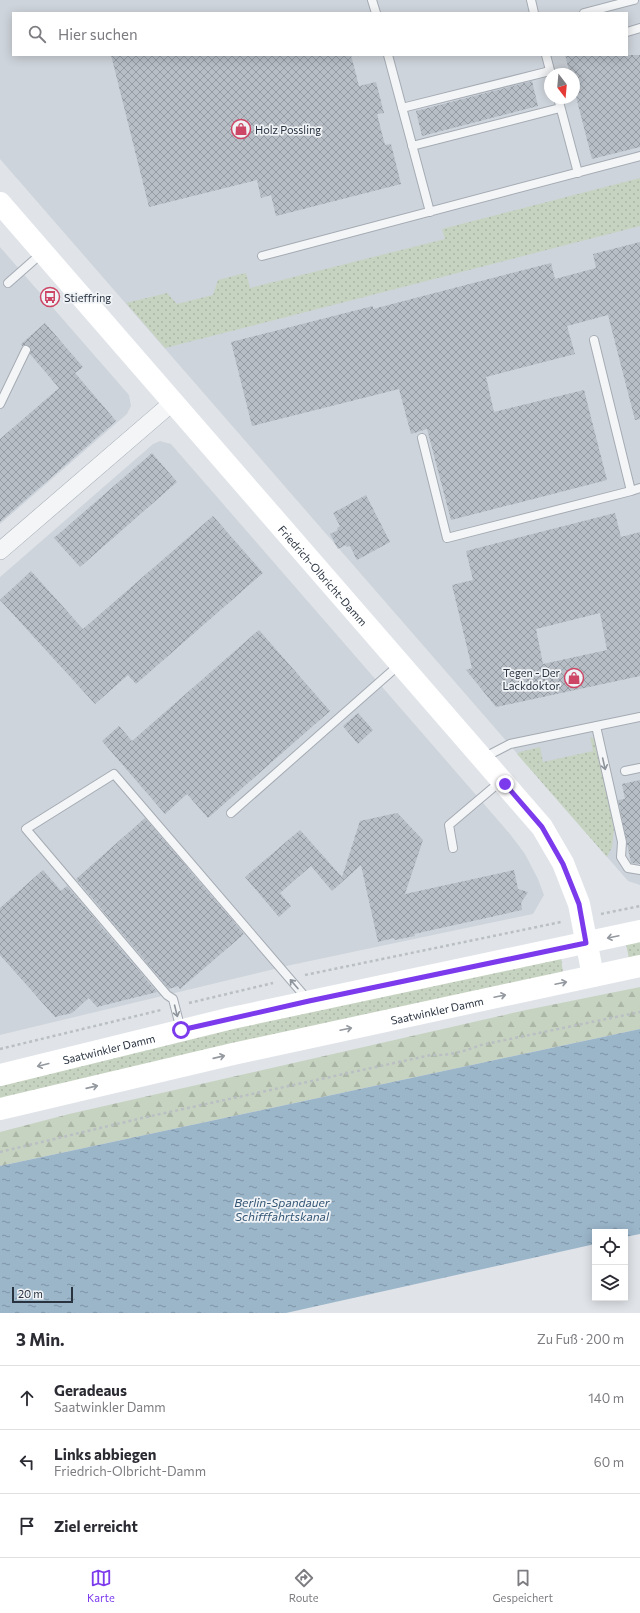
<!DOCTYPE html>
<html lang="de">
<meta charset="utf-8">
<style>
:root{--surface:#fff;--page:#f7f7f7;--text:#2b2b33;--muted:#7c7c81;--line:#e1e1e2;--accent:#7c3aed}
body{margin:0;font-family:Commissioner,sans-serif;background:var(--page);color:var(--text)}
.controls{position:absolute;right:12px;bottom:12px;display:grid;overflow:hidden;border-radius:0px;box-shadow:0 2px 10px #0003}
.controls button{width:36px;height:36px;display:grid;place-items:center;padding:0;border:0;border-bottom:1px solid var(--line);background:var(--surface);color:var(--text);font:20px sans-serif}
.compass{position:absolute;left:544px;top:68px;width:36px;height:36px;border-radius:50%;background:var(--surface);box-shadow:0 2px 10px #0003;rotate:164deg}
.scale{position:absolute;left:12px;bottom:10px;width:61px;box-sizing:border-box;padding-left:4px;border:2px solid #293340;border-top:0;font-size:11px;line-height:14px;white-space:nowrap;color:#293340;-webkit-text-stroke:3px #f0f3f6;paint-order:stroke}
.stop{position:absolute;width:12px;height:12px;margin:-9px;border:3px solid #7c3aed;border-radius:50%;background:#fff}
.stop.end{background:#7c3aed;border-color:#fff;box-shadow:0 1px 4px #0008}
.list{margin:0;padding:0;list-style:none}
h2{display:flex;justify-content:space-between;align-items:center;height:52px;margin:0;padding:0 16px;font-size:17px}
h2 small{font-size:13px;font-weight:400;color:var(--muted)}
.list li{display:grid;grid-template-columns:26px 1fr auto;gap:12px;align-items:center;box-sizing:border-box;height:64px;padding:0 16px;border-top:1px solid var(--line)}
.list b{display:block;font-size:15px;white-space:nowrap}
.list p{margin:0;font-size:13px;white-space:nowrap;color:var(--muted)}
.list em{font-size:13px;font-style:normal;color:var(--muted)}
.icon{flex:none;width:22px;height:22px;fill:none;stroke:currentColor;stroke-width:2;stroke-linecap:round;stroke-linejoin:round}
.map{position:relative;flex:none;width:640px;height:1313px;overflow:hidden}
.search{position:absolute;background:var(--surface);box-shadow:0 2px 10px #0003;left:12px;right:12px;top:12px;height:44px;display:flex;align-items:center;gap:10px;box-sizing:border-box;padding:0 14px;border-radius:0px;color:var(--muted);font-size:15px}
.sheet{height:244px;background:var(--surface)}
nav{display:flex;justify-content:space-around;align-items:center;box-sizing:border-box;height:56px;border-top:1px solid var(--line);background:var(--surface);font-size:11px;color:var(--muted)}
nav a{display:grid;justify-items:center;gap:2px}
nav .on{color:var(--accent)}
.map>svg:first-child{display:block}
</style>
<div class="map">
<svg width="640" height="1313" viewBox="0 0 640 1313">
<defs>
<pattern id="grass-dots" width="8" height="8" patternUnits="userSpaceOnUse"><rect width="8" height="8" fill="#c7d3c1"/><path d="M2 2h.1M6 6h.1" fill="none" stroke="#abb6a7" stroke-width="1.8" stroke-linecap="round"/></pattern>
<pattern id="forest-firs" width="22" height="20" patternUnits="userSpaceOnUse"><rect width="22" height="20" fill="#c7d3c1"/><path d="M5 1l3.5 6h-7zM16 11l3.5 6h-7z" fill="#abb6a7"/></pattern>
<pattern id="water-ripples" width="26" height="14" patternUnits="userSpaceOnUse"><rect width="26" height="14" fill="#9bb5c9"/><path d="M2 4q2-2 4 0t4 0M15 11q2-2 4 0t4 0" fill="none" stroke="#7e94a5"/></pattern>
<pattern id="building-cross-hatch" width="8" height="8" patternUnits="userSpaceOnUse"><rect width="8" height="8" fill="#b7bec6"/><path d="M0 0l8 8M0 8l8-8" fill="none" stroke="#959ba2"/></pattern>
</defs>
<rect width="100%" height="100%" fill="#e0e4e9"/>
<!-- built -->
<path fill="#ced4db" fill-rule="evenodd" d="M 0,0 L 640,0 L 640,885 L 628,881 L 0,159 ZM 13,13 L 627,13 L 627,55 L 13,55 ZM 550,74 L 574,74 L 574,98 L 550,98 Z
M 0,247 L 129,395 L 131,406 L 127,414 L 0,524 Z
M 160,441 L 171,444 L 510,834 L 525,854 L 538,879 L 544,895 L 533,914 L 291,965 L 0,1035 L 0,577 L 153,444 Z"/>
<!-- grass -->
<path fill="url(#grass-dots)" d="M 640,178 L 640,226 L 165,348 L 126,303 L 167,293 L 177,304 L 213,295 L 218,280 L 246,273 L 250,288 L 445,239 L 442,229 Z
M 590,737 L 593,738 L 597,747 L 614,829 L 612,847 L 607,857 L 517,754 L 520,752 L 540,747 L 543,762 L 593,751 Z
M 640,941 L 640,956 L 629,959 L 626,944 Z
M 561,957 L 563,973 L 0,1101 L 0,1085 L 217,1031 Z"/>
<!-- forest -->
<path fill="url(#forest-firs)" d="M 640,987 L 640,1029 L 0,1166 L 0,1132 L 69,1114 L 526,1010 Z"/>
<!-- water -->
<path fill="url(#water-ripples)" d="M 640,1029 L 640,1234 L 625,1237 L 625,1232 L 595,1232 L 595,1244 L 286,1313 L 0,1313 L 0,1166 Z"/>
<!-- building -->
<path fill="url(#building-cross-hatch)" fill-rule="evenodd" d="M 111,55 L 351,55 L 359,86 L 376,82 L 384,113 L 377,114 L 385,145 L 391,144 L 401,184 L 276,216 L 271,195 L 261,198 L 257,180 L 149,207 Z
M 565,55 L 640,55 L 640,147 L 592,159 L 574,89 L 574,74 L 570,74 Z
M 532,81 L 538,106 L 422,136 L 416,111 Z
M 640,242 L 640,419 L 635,420 L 608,315 L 567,326 L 575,354 L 486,377 L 494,412 L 584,390 L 607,480 L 451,520 L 427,429 L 411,434 L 399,389 L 252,426 L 231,342 L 373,306 L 373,309 L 551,263 L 555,279 L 596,268 L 593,254 Z
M 45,323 L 83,367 L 75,373 L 116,421 L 0,522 L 0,439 L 59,388 L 30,354 L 31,350 L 30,347 L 26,345 L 22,346 L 21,344 Z
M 152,453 L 177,482 L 80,567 L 54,538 Z
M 366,495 L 390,542 L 357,560 L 350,546 L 347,547 L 346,545 L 338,549 L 330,534 L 338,530 L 337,528 L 340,526 L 333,513 Z
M 615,513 L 621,537 L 640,532 L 640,676 L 496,707 L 466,670 L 472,668 L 452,585 L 473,580 L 466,551 ZM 600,613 L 607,650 L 543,664 L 536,629 Z
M 213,516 L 263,573 L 136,684 L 128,675 L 95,704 L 0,600 L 31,571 L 83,629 Z
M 259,630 L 330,711 L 208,818 L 187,794 L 165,814 L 102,741 L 119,726 L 132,741 Z
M 358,713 L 373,730 L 358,744 L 343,726 Z
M 640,780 L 640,864 L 631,863 L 618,800 L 625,799 L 622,784 Z
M 397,813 L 423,840 L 405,894 L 514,870 L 518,889 L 528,892 L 521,903 L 522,910 L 414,934 L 415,936 L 395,940 L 394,938 L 378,942 L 361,865 L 332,891 L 311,866 L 280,893 L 291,906 L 279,917 L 245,877 L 300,830 L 342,877 L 360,821 Z
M 145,818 L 244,934 L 180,989 L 178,986 L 169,989 L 76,879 Z
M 43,870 L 61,891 L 67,886 L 157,992 L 97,1007 L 89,998 L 72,1013 L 55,1017 L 0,955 L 0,908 Z"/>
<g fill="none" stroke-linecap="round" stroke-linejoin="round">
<defs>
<path id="lane" d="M 372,0 L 376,13
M 531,0 L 534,13
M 584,13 L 634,0
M 627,32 L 640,28
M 388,55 L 430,212
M 546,55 L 551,74
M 558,98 L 578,173
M 402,108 L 550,71
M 412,146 L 560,108
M 262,256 L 640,156
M 8,283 L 42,253
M 594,340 L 631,491 L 640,488
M 0,404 L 26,350
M 422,438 L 447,538 L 631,491
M 596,726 L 622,842 L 621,857 L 628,868 L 640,870
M 483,758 L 510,744 L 640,717
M 625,771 L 640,768
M 231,813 L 400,664
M 453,848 L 449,825 L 501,781
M 181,1030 L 173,999 L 167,995 L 26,829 L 114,774 L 308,1000"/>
<path id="street" d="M 0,551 L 173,402"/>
</defs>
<!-- lane casing -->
<use href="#lane" stroke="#a5abb3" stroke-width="10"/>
<!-- street casing -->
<use href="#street" stroke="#a5abb3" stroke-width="18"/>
<!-- path -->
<path stroke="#babfc4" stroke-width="2.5" stroke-dasharray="3 3" stroke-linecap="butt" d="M 601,914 L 640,906
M 305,975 L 561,922
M 189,1003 L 273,983
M 0,1049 L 161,1010
M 0,1152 L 142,1118 L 431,1055 C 449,1056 465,1051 481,1045 L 640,1012"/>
<!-- lane -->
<use href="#lane" stroke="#f3f5f7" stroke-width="8"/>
<!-- street -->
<use href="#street" stroke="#f3f5f7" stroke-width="17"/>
<!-- secondary -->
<g stroke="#fff" stroke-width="22">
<path id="s1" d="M 0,203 L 542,827 L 563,863 L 579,904 L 593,976"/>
<path id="s2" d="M 0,1075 L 232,1018 L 640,931"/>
<path id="s3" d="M 0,1109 L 233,1054 L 640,966"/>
</g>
</g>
<!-- one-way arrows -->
<defs><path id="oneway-shaft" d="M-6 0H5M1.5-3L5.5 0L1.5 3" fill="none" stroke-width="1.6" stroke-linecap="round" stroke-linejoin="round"/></defs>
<g stroke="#8e949c">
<use href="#oneway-shaft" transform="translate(604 764) rotate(77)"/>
<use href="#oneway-shaft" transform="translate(294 984) rotate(-131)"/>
<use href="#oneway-shaft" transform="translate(176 1011) rotate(76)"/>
</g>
<g stroke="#9499a0">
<use href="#oneway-shaft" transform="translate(613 937) rotate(168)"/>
<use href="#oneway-shaft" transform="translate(561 983) rotate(-12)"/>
<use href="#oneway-shaft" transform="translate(500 996) rotate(-12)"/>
<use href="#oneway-shaft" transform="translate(346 1029) rotate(-12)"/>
<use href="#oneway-shaft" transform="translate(219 1057) rotate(-13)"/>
<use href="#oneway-shaft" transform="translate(43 1065) rotate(166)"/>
<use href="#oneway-shaft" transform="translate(92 1087) rotate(-13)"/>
</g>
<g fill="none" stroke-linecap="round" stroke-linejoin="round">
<!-- route -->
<path stroke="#7c3aed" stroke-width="5" d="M 181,1030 L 309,1001 L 586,943 L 579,904 L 563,864 L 542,827 L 505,784"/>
</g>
<!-- icons -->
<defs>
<symbol id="shop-ring" viewBox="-11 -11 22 22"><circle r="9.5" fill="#f0f3f6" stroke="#cd4665" stroke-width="1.5"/><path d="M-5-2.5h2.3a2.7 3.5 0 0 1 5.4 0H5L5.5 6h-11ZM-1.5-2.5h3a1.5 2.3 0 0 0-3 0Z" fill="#cd4665"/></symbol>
<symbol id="bus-ring" viewBox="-11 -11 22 22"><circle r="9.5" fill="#f0f3f6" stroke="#cd4665" stroke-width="1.5"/><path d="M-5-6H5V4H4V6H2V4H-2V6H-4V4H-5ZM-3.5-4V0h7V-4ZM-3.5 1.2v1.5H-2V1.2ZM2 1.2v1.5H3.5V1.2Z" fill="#cd4665"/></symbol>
</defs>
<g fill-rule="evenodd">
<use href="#shop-ring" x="230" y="118" width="22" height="22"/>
<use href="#bus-ring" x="39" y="286" width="22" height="22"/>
<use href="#shop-ring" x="563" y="667" width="22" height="22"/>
</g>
<g text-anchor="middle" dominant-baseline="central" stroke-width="3.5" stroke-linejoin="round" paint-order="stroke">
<!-- poi labels -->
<g font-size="11" fill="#293340" stroke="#f0f3f6" text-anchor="start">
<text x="255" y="129">Holz Possling</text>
<text x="64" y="297">Stieffring</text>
<text x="560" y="672" text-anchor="end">Tegen - Der<tspan x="560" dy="13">Lackdoktor</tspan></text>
</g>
<!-- street labels -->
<g font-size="11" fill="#293340" stroke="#f0f3f6">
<text stroke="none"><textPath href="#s1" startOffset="493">Friedrich-Olbricht-Damm</textPath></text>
<text stroke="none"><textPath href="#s3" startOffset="448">Saatwinkler Damm</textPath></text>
<text stroke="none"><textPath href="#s2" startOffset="112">Saatwinkler Damm</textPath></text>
</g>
<!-- water labels -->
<g font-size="12" font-style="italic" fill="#335574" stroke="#f0f3f6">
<text x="282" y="1202">Berlin-Spandauer<tspan x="282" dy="14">Schifffahrtskanal</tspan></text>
</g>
</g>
</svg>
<div class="controls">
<button><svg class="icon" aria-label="locate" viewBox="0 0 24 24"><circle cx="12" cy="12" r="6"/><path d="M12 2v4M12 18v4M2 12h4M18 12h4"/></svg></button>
<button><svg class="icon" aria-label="layers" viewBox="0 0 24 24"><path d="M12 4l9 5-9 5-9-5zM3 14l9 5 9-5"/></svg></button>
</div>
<svg class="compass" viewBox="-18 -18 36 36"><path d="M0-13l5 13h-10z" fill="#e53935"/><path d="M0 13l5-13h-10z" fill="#7c7c81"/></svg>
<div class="scale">20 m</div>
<div class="stop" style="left:181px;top:1030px"></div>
<div class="stop end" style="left:505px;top:784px"></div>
<div class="search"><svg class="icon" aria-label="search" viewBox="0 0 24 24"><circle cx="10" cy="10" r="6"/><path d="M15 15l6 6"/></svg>Hier suchen</div>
</div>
<section class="sheet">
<h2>3 Min.<small>Zu Fuß · 200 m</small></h2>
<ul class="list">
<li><svg class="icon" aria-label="ahead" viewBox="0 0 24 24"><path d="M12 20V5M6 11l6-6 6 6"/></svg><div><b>Geradeaus</b><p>Saatwinkler Damm</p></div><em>140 m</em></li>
<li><svg class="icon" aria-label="left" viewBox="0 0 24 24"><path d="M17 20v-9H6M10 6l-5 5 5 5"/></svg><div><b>Links abbiegen</b><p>Friedrich-Olbricht-Damm</p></div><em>60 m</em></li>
<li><svg class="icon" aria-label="arrive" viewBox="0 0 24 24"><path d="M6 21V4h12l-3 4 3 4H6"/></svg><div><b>Ziel erreicht</b></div></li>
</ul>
</section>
<nav>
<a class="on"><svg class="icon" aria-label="map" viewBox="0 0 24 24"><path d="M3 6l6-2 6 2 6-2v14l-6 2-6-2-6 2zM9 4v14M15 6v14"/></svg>Karte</a>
<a><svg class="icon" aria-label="directions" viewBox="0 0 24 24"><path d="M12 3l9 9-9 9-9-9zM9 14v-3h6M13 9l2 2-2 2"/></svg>Route</a>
<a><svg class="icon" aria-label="saved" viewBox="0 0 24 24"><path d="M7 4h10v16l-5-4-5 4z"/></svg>Gespeichert</a>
</nav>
